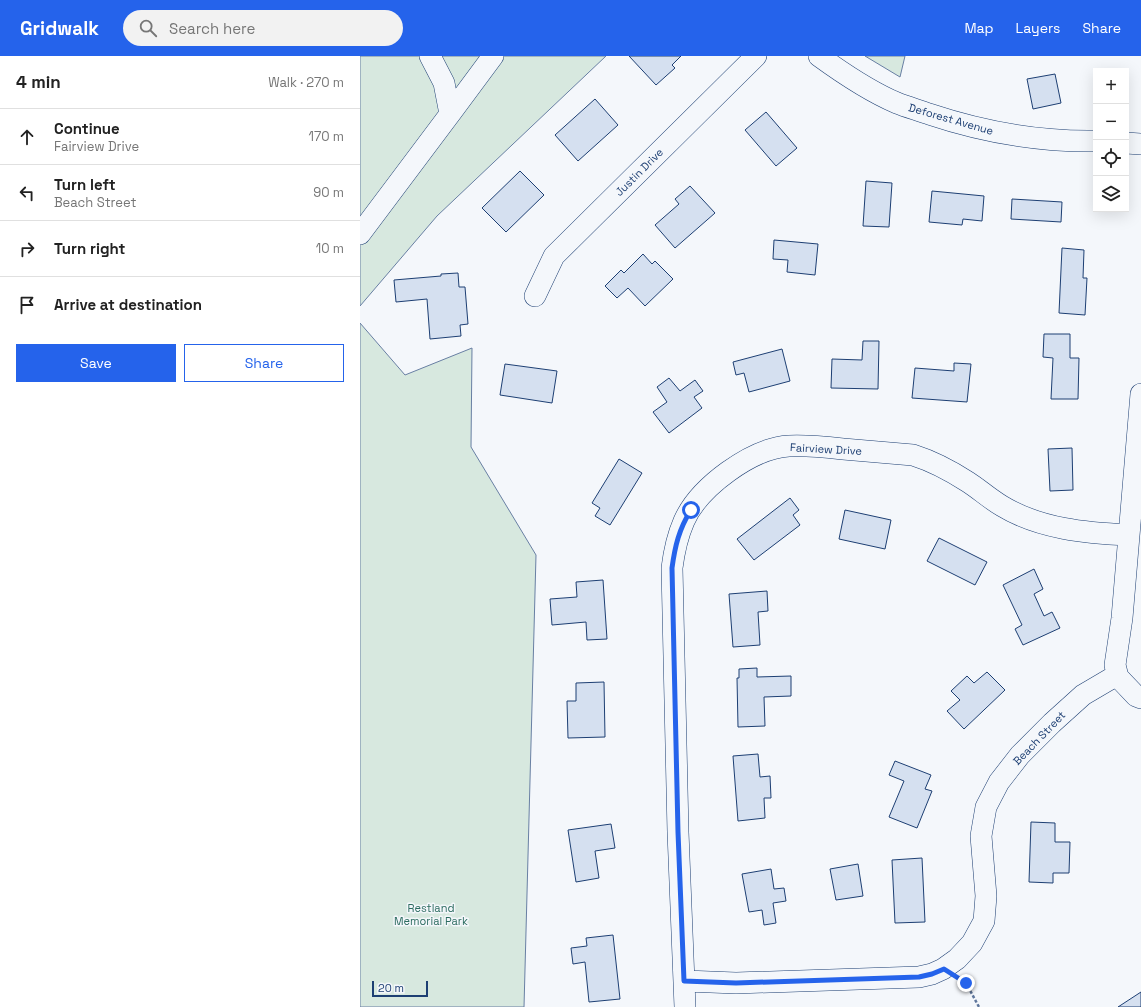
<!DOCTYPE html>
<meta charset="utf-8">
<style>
:root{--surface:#fff;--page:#f2f2f2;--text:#222;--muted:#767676;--line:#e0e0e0;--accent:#2563eb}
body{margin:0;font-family:"Space Grotesk",sans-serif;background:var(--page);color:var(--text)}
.controls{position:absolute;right:12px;top:12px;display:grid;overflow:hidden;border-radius:0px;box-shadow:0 4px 16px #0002}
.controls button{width:36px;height:36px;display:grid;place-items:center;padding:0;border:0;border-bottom:1px solid var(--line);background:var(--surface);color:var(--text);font:20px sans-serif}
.scale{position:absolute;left:12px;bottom:10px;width:56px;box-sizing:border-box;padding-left:4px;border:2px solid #1d3f73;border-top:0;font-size:11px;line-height:14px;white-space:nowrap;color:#1d3f73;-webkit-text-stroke:3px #f4f7fb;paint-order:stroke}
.stop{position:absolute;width:12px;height:12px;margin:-9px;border:3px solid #2563eb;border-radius:50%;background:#fff}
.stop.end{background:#2563eb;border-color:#fff;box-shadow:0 1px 4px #0008}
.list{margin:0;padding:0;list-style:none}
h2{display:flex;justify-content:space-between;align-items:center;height:52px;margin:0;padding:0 16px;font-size:17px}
h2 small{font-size:13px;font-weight:400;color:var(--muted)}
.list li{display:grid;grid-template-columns:26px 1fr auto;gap:12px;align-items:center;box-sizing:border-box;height:56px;padding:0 16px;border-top:1px solid var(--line)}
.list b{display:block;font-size:15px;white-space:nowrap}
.list p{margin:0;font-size:13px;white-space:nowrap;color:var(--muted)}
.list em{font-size:13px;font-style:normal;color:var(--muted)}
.actions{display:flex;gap:8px;padding:12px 16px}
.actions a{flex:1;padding:9px 0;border:1px solid var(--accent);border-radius:0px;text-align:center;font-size:14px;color:var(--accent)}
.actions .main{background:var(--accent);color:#fff}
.icon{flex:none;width:22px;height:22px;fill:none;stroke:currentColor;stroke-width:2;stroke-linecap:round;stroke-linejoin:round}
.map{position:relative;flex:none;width:781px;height:951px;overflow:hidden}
header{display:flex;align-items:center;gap:24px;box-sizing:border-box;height:56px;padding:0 20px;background:var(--accent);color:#fff}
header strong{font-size:19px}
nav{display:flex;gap:22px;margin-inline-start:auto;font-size:14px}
.search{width:280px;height:36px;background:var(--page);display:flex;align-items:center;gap:10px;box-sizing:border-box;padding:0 14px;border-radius:22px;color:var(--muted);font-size:15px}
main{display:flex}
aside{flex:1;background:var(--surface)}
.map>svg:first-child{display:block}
</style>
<header>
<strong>Gridwalk</strong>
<div class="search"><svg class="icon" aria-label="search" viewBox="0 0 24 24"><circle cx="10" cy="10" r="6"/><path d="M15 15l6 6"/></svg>Search here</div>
<nav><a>Map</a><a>Layers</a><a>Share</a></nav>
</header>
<main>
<aside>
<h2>4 min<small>Walk · 270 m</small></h2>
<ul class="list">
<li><svg class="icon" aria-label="ahead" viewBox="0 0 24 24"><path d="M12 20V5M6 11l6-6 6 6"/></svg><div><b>Continue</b><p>Fairview Drive</p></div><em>170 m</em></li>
<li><svg class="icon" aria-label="left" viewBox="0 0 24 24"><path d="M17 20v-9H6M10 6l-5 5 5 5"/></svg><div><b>Turn left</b><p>Beach Street</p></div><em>90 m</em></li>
<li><svg class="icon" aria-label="right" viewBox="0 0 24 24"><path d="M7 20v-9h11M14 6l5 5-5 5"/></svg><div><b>Turn right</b></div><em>10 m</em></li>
<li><svg class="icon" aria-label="arrive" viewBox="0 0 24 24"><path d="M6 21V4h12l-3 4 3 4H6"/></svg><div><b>Arrive at destination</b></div></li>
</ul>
<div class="actions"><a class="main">Save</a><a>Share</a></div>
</aside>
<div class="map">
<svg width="781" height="951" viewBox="0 0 781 951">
<rect width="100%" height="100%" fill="#f4f7fb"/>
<!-- green -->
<path fill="#d7e8df" stroke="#687fa3" d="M 0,0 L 246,0 L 77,160 L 0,250 Z
M 505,0 L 545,0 L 540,21 Z
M 0,267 L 45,319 L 112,292 L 111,391 L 176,499 L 164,951 L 0,951 Z"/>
<!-- building -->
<path fill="#d5e0f0" stroke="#1d3f73" d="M 269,0 L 321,0 L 312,9 L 315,12 L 296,29 Z
M 695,18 L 701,47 L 673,53 L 667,23 Z
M 235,43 L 258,69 L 218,105 L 195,79 Z
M 406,56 L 437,92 L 416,110 L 385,74 Z
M 160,115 L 184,139 L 146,176 L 122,152 Z
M 506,125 L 532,127 L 529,171 L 503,170 Z
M 330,130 L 355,157 L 315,192 L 295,169 L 319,148 L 315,143 Z
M 572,135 L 624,140 L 622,165 L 603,163 L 602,169 L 569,166 Z
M 652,143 L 702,146 L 701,166 L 651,163 Z
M 414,184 L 458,188 L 455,219 L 427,216 L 428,204 L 413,203 Z
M 702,192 L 724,194 L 723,222 L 727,222 L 725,259 L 699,257 Z
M 283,198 L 292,208 L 295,205 L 313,223 L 285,250 L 268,232 L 257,242 L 245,230 L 261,214 L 264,217 Z
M 98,217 L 99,231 L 105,231 L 108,268 L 100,269 L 101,280 L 70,283 L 67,243 L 36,246 L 34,224 L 81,220 L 81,218 Z
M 684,278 L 710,278 L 710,302 L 719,302 L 718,343 L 691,343 L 693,302 L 683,301 Z
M 503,285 L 519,285 L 518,333 L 471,332 L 472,303 L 502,304 Z
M 422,293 L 430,325 L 389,336 L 384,317 L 376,319 L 373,306 Z
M 594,307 L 611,308 L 607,346 L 552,342 L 555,312 L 594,315 Z
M 145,308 L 197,315 L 192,347 L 140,339 Z
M 309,322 L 320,335 L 335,324 L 343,335 L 334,341 L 342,352 L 309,377 L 293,356 L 307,346 L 297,331 Z
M 712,392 L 713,434 L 690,435 L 688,393 Z
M 259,403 L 282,417 L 250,469 L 235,460 L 240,452 L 232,447 Z
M 430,442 L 439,454 L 433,459 L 440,469 L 394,504 L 377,483 Z
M 485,454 L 531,464 L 525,493 L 479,483 Z
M 579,482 L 627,506 L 615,529 L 567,505 Z
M 674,513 L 683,533 L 674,538 L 684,560 L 692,556 L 700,572 L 663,589 L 655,573 L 662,569 L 643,529 Z
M 243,524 L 247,583 L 227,584 L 226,566 L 192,569 L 190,543 L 217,541 L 216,526 Z
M 407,535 L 408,555 L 398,556 L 400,589 L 373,591 L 369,538 Z
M 397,612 L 397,621 L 431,620 L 431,640 L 404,641 L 405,670 L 378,671 L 377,622 L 379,622 L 379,613 Z
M 627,616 L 645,634 L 604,673 L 587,655 L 600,644 L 591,635 L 607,620 L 614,627 Z
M 244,626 L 245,681 L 208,682 L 207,645 L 216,645 L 216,627 Z
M 398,698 L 400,721 L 410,720 L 411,742 L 404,742 L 405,762 L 378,765 L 373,700 Z
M 535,705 L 571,719 L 565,733 L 572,735 L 557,772 L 529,761 L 544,725 L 529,719 Z
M 671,766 L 695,767 L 695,786 L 710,786 L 709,817 L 693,817 L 693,827 L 669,826 Z
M 251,768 L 255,792 L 235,795 L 239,822 L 216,826 L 208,774 Z
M 562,802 L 565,866 L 535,867 L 532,804 Z
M 498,808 L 503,840 L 476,844 L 470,813 Z
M 411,813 L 414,833 L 424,832 L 426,845 L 413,847 L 416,867 L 404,869 L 402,854 L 389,856 L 382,818 Z
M 253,879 L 260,943 L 229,946 L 225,906 L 213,908 L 211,892 L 227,890 L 226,882 Z
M 781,936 L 781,951 L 758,951 Z"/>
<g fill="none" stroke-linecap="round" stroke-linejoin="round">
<defs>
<path id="minor" d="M 459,0 C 481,16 511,36 537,47 C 547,51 558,54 569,58 C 623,76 679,86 736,85
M 90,58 L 133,0
M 766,87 L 781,88
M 0,178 L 90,58 L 84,27 L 70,0
M 175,240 L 194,200 L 396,0
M 781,338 L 762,562 L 755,609 L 758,621 L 776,640 L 781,642
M 325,925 L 376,927 L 559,921 L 572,918 L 583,913 L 597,903 L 612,887 L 624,865 L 626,840 L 621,780 L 626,751 L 639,726 L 660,699 L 692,667 L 723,639 L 757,619
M 325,951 L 318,776 L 312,512 C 314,496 317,481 324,465 C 339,431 392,392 429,390 C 447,389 465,391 483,393 C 507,395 530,397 553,399 C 572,405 591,415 608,426 C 619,433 630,443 642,450 C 680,473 726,477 769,479"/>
</defs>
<!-- minor casing -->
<use href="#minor" stroke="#1d3f73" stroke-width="22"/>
<!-- path -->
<path stroke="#5e769c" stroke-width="2.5" stroke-dasharray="3 2" stroke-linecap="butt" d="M 601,924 L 606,927 L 619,951"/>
<!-- minor -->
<use href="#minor" stroke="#f4f7fb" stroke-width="21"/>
</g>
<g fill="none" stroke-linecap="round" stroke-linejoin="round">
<!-- route -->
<path stroke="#2563eb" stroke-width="5" d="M 331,454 C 319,473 315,490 312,512 L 318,776 L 324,925 L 376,927 L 559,921 L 572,918 L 584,913 L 606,927"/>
</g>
<g text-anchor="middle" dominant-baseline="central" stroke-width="3" stroke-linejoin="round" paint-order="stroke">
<!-- street labels -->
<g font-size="11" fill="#1d3f73" stroke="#f4f7fb">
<text transform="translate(591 63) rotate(16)">Deforest Avenue</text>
<text transform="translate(279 116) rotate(-45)">Justin Drive</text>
<text transform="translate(466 393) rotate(3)">Fairview Drive</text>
<text transform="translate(679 682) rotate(-46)">Beach Street</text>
</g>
<!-- park labels -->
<g font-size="11" fill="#2c6c60" stroke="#f4f7fb">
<text x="71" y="852">Restland<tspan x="71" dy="13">Memorial Park</tspan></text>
</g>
</g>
</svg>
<div class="controls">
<button>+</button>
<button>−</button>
<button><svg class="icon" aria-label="locate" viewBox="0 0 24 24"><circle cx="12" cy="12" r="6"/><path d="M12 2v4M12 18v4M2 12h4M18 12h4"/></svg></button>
<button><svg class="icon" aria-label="layers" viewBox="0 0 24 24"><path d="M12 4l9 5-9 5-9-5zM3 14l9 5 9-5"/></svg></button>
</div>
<div class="scale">20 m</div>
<div class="stop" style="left:331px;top:454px"></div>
<div class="stop end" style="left:606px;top:927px"></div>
</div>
</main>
